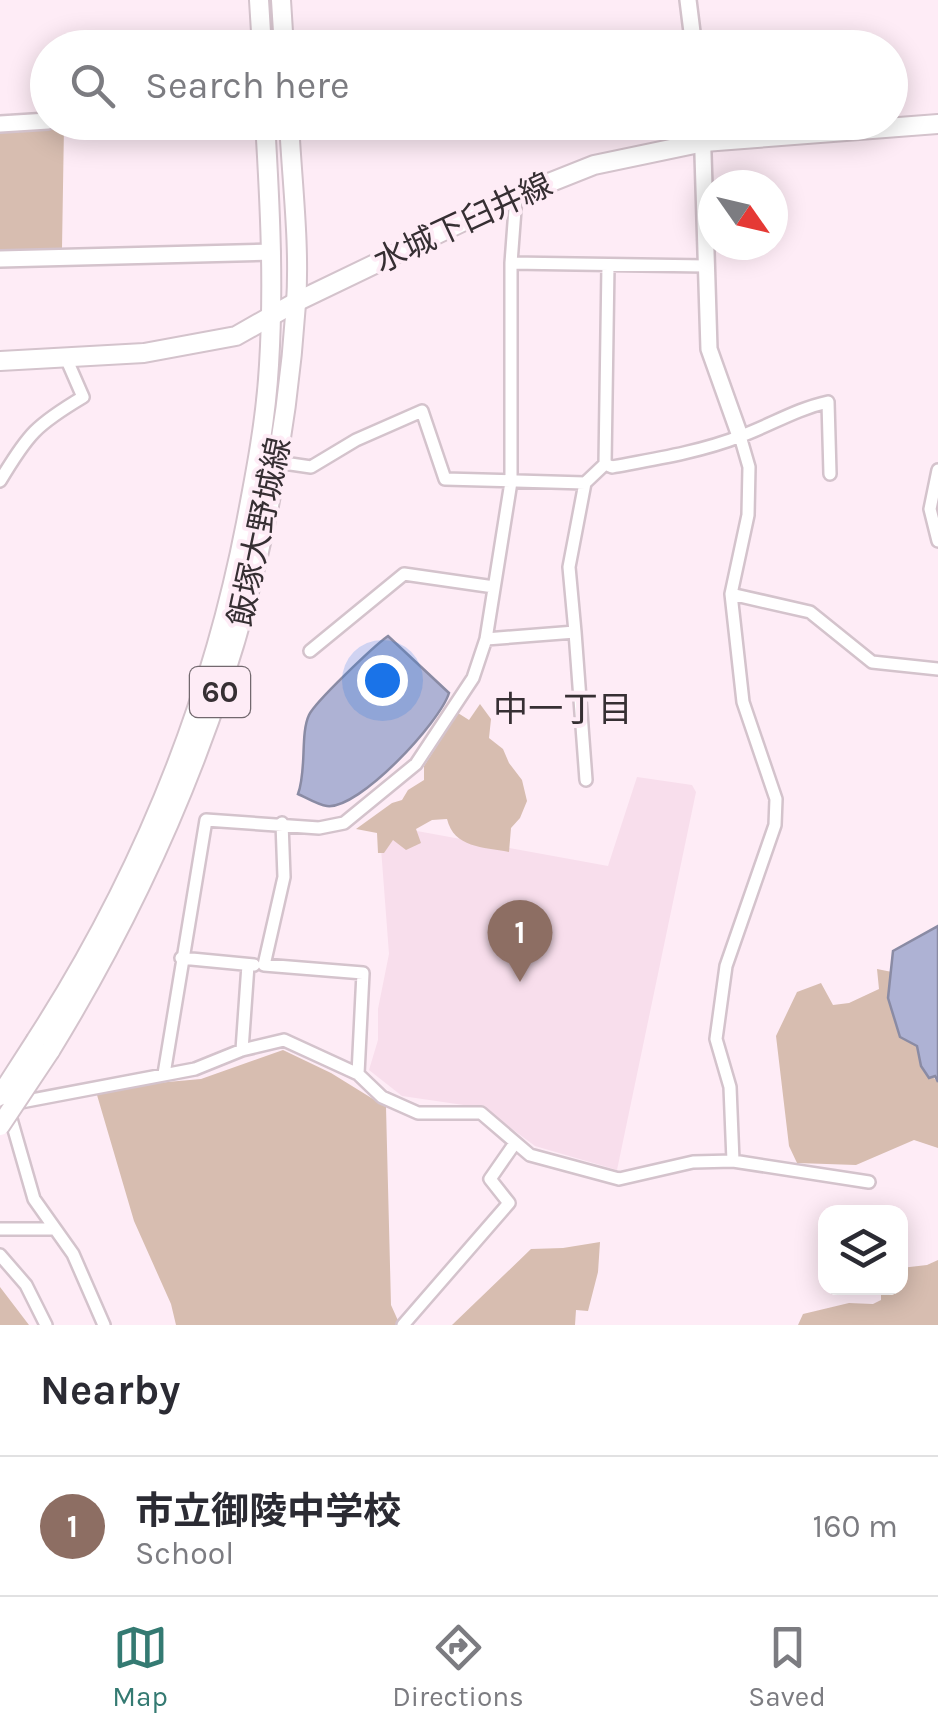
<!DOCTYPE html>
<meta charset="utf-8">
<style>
:root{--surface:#fff;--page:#f2f2f3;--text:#2b2b33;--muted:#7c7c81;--line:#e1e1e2;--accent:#347a72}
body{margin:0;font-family:Karla,"Noto Sans JP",sans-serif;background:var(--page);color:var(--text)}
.controls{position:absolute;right:30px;bottom:30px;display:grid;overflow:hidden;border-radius:20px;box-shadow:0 5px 25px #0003}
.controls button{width:90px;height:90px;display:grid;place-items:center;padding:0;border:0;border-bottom:2px solid var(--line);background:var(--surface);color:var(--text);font:50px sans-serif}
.compass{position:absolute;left:698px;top:170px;width:90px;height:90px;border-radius:50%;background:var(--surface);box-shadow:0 5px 25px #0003;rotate:124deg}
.you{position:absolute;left:382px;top:680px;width:35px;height:35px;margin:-25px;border:8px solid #fff;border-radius:50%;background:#1a73e8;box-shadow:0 0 0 15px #1a73e833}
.badge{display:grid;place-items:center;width:65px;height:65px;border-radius:50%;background:var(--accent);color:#fff;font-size:32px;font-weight:700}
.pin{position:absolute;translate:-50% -82px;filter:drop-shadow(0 2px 5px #0008)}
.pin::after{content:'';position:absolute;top:52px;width:35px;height:30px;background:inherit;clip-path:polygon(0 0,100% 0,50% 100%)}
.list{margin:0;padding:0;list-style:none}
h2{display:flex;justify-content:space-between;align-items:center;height:130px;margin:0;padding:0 40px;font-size:42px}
h2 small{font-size:32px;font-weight:400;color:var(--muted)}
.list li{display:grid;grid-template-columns:65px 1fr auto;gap:30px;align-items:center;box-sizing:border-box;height:140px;padding:0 40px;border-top:2px solid var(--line)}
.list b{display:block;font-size:38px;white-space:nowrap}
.list p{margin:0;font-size:32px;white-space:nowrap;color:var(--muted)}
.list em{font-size:32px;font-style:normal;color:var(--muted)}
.icon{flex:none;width:55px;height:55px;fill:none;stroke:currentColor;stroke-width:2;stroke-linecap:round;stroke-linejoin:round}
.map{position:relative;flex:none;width:938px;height:1325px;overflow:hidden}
.search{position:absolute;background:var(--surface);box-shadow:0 5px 25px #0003;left:30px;right:30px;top:30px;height:110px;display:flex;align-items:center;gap:25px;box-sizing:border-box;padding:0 35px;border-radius:55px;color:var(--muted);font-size:38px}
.sheet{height:270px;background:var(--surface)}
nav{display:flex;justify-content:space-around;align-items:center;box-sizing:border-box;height:140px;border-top:2px solid var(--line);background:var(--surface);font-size:28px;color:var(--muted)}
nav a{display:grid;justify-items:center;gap:5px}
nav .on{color:var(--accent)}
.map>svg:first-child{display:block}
</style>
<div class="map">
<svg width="938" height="1325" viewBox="0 0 938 1325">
<rect width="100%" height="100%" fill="#feecf6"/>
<!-- built -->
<path fill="#f8deec" d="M 637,777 L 692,785 L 696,792 L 617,1170 L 535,1146 L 484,1108 L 402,1096 L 369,1070 L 378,1040 L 378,1009 L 389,954 L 380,835 L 395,827 L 608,866 Z"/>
<!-- green -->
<path fill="#d7bdb0" d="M 64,126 L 62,248 L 0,251 L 0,129 Z
M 480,704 L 491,719 L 489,738 L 503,749 L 509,763 L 522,780 L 527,801 L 520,818 L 511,828 L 509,852 C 483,847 454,848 447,819 L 432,820 L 416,829 L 421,843 L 406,850 L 393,840 L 384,853 L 378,853 L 377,833 L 356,829 L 392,803 L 402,800 L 408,790 L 424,780 L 424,766 L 458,713 L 469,720 Z
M 877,969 L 892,972 C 892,1005 890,1025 917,1046 L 921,1066 L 938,1082 L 938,1148 L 914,1140 L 856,1165 L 797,1163 L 789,1146 L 776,1036 L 797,992 L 821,983 L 833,1005 L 849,1003 L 879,989 Z
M 283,1050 L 331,1073 L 386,1107 L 391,1305 L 400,1325 L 176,1325 L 171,1304 L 134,1221 L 97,1095 L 156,1083 L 201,1079 Z
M 600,1242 L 598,1272 L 588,1311 L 576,1310 L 575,1325 L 452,1325 L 531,1249 L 563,1248 Z
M 938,1260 L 938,1325 L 798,1325 L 803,1314 L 849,1303 L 873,1304 L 881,1300 L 881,1288 L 900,1288 L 901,1268 L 927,1265 Z
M 0,1287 L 29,1325 L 0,1325 Z"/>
<!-- water -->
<path fill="#aeb2d4" stroke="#8a8ba4" stroke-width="2.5" d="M 388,636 L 449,693 C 440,722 359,810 327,806 C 318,805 307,798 298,794 C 307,770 300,734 309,715 C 315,702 374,646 388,636 Z
M 938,926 L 938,1082 L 935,1076 L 929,1078 L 921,1066 L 917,1046 L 900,1037 L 888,998 L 893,951 Z"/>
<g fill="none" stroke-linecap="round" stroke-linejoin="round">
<defs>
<path id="minor" d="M 511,263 L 706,266
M 277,462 L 311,467 L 356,440 L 422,411 L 445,479 L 585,483
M 605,464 L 608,265
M 938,470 L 930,509 L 938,541
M 0,481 C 28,434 36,425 83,397 L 66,358
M 731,594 L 810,612 L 872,662 L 938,669
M 575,632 L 586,780
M 486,639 L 575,632 L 569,567 L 585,483 L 605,464 L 612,467 C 655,459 700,452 741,436 C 771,425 796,409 828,402 L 830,474
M 310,651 L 404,574 L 494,587
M 282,823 L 284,877 L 264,965 L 363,973 L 358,1074
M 181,958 L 254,965
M 242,1050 L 248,965
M 164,1074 L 206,820 L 319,828 L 344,823 L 416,764 L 473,678 L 486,639 L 511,482 L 511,263 L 516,196
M 0,1106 L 195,1069 L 242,1050 L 284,1040 L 358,1074 L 382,1097 L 418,1113 L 481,1113 L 530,1155 L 619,1179 L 693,1162 L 733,1161 L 869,1182
M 9,1112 L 34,1199 L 73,1254 L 104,1325
M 733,1161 L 730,1087 L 716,1039 L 726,966 L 775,825 L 776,799 L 743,702 L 731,594 L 748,515 L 749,467 L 740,436
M 0,1229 L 55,1229
M 0,1255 L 26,1285 L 46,1325
M 403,1325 L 509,1203 L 490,1179 L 515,1143"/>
<path id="tertiary" d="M 688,0 L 694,48
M 702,122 L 709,349 L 740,436
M 0,124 L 48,121
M 0,259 L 272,252"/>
<path id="secondary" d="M 0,361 L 144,353 L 236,336 L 296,302 L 516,196 L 594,165 L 704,142 L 938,124"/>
<path id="primary" d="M 259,0 L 262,48
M 281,0 L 284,48
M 36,1040 C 138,882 210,708 246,523 C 256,471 266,419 269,365 C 274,284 270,204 265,122
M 50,1051 C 191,821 278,574 296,304 C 300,244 292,183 289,122"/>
</defs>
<!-- minor casing -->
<use href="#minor" stroke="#d4c3cc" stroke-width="16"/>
<!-- tertiary casing -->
<use href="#tertiary" stroke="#d4c3cc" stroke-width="20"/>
<!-- secondary casing -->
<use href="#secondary" stroke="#d4c3cc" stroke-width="22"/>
<!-- primary casing -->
<use href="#primary" stroke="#d4c3cc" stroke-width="22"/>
<!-- minor -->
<use href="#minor" stroke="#fff" stroke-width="11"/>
<!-- tertiary -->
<use href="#tertiary" stroke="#fff" stroke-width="15"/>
<!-- secondary -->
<use href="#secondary" stroke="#fff" stroke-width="18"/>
<!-- primary -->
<use href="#primary" stroke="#fff" stroke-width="18"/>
<defs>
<path id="primary-bridge" d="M 0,1096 L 36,1040
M 0,1126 L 50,1051"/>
</defs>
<!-- primary-bridge casing -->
<use href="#primary-bridge" stroke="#d4c3cc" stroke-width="22" stroke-linecap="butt"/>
<!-- primary-bridge -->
<use href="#primary-bridge" stroke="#fff" stroke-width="18"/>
</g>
<g text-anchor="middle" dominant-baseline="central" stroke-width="8" stroke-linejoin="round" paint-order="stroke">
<!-- shield labels -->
<rect fill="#feecf6" stroke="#72686e" stroke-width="2.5" x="190" y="667" width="60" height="50" rx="8"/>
<g font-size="30" font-weight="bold" fill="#362f33">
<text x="220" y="692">60</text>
</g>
<!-- street labels -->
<g font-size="32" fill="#362f33" stroke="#feecf6">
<text transform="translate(463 223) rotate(-25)">水城下臼井線</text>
<text transform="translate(260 532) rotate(-78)">飯塚大野城線</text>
</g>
<!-- neighbourhood labels -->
<g font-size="35" fill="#362f33" stroke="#feecf6">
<text x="563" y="709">中一丁目</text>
</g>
</g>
</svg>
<div class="controls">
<button><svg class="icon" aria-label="layers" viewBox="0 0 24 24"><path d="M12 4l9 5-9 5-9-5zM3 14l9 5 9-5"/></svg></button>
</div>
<svg class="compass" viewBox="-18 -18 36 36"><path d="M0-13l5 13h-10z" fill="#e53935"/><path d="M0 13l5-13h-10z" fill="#7c7c81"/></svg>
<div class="you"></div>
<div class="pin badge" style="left:520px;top:982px;background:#8d6e63">1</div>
<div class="search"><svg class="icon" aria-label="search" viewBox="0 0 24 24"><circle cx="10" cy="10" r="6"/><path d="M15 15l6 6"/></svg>Search here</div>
</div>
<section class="sheet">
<h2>Nearby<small></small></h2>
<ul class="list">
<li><span class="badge" style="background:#8d6e63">1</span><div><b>市立御陵中学校</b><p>School</p></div><em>160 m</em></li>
</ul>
</section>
<nav>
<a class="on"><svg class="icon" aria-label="map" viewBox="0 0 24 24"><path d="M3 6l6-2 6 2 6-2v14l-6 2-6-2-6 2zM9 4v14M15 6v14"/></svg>Map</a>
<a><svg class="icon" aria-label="directions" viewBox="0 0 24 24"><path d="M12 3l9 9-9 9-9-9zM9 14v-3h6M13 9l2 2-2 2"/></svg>Directions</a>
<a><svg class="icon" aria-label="saved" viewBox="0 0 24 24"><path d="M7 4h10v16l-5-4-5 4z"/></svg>Saved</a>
</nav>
